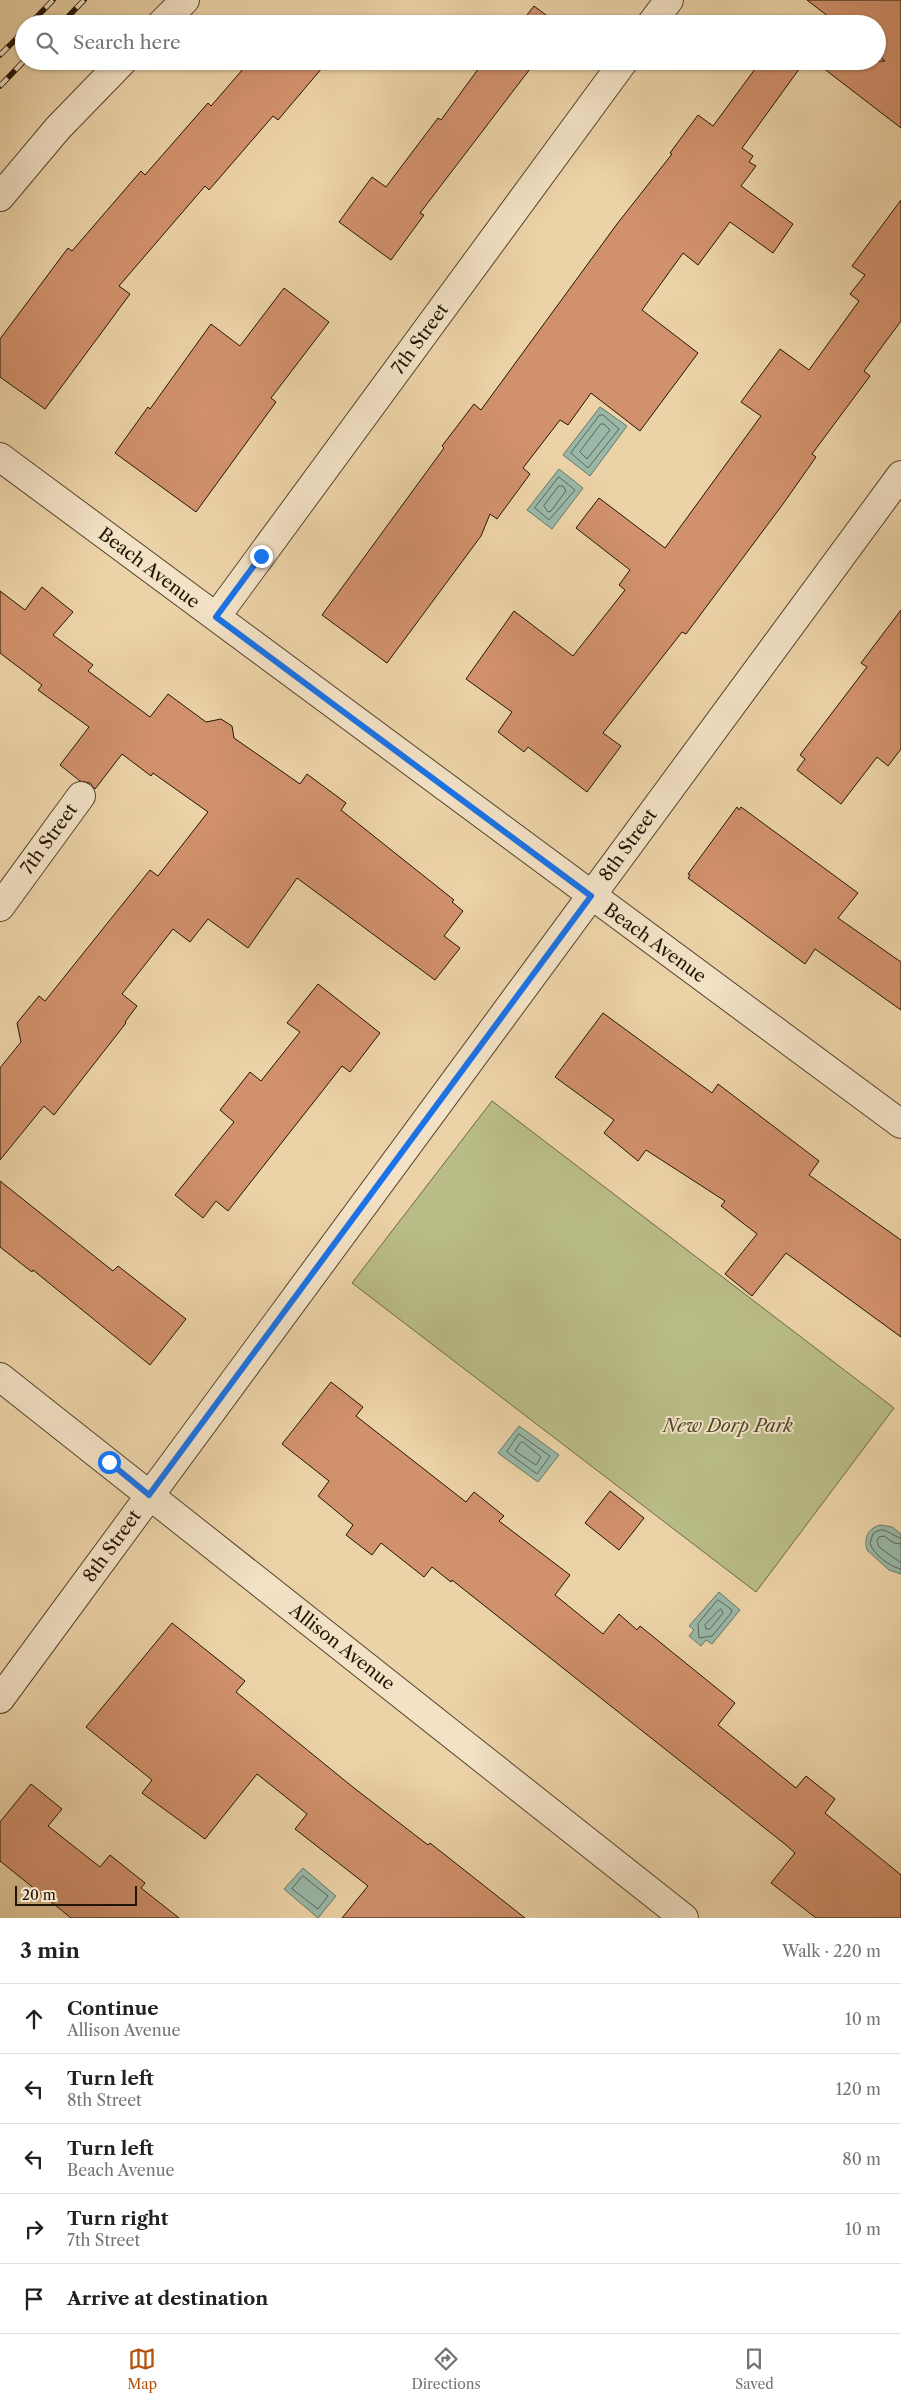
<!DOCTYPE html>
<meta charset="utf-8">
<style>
:root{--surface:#fff;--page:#f2f2f2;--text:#202124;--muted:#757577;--line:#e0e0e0;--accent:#b45309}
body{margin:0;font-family:"Libre Caslon Text",serif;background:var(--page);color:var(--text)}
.scale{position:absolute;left:15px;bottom:12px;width:122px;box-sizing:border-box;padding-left:5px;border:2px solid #211505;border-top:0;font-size:14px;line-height:18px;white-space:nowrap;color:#211505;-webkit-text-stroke:4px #f3e2c6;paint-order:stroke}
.stop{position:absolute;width:15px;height:15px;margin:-11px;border:4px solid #1a73e8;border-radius:50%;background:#fff}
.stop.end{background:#1a73e8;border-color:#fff;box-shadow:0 1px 5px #0008}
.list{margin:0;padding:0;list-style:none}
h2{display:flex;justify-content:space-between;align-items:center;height:65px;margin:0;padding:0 20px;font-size:21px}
h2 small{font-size:16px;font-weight:400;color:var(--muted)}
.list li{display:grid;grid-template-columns:32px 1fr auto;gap:15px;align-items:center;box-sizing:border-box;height:70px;padding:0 20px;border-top:1px solid var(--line)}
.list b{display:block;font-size:19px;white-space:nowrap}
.list p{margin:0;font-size:16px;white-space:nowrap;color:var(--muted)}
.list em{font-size:16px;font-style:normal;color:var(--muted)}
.icon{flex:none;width:28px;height:28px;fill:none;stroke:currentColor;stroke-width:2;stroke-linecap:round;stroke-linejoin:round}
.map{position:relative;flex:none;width:901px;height:1918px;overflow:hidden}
.search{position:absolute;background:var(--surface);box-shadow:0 1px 4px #0004;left:15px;right:15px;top:15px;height:55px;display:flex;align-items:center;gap:12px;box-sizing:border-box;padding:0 18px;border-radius:28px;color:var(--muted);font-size:19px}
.sheet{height:415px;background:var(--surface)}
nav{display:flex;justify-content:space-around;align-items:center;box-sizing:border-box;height:70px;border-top:1px solid var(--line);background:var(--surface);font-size:14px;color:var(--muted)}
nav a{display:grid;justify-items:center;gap:2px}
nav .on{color:var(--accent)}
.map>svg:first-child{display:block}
</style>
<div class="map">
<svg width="901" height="1918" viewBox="0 0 901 1918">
<rect width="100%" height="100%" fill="#ecd3a7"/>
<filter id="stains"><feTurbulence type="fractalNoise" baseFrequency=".004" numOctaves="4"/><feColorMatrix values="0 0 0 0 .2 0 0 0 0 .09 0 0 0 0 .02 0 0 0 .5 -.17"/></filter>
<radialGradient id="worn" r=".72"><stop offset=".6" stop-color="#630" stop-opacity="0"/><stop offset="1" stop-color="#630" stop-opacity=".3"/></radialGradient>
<!-- green -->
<path fill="#b9bc86" stroke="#6d6846" d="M 492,1101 L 894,1408 L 756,1592 L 352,1283 Z"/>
<!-- water -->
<path fill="#99b8a8" stroke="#697767" d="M 600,407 L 627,426 L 590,476 L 563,455 Z
M 559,469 L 583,488 L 552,529 L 527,510 Z
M 519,1426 L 559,1455 L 538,1482 L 498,1453 Z
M 880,1525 L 892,1527 L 901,1534 L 901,1574 L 889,1570 L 867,1550 C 864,1538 867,1529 880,1525 Z
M 719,1592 L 740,1610 L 712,1644 L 706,1640 L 701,1646 L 689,1636 L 694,1630 L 689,1626 Z
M 303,1868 L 336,1896 L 318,1918 L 284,1889 Z"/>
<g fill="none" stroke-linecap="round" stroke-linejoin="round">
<!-- shore -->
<path stroke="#5d6656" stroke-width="1" d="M 600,415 L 603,415 L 619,429 L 588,468 L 571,453 Z
M 601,424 L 604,424 L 610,430 L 587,459 L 580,452 Z
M 559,477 L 575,490 L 549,520 L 535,508 Z
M 559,486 L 563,486 L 566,491 L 551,511 L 548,512 L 544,506 Z
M 519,1434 L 550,1456 L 537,1474 L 507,1452 Z
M 523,1442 L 541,1457 L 536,1465 L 515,1451 L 520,1443 Z
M 901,1538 C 890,1536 885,1524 873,1534 L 870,1543 C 873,1554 890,1567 901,1569
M 901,1544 L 894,1543 L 884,1536 L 879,1537 L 877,1541 L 879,1547 L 901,1563
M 718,1600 L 731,1609 L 732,1612 L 712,1636 L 699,1638 L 698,1624 Z
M 721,1609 L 723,1613 L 710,1629 L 706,1629 L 705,1625 Z
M 303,1876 L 328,1896 L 318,1909 L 292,1889 Z"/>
</g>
<!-- building -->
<path fill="#d1916c" stroke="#211505" d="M 807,0 L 901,0 L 901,128 L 814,61 L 885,61 L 877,55 L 877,24 L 838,24 Z
M 534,6 L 558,24 L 520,24 Z
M 250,61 L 328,61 L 278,120 L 273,116 L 209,190 L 205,186 L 119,286 L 130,294 L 45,409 L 0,377 L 0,339 L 68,248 L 72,251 L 141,171 L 145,175 L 208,103 L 211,106 Z
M 484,61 L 536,61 L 420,213 L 424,215 L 391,260 L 339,222 L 372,177 L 386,187 L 438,118 L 441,120 Z
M 761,61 L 805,61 L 742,148 L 753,156 L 749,162 L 756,166 L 741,186 L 793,224 L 773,253 L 730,222 L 698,265 L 683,253 L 642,310 L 698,353 L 640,431 L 591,393 L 568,425 L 560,420 L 523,468 L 530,474 L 497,519 L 490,514 L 481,536 L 387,663 L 322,615 L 444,448 L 442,446 L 474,404 L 481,410 L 617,224 L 672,154 L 670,153 L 698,115 L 713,126 Z
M 901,200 L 901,321 L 864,371 L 870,376 L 812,454 L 816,457 L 783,504 L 686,634 L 682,632 L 603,733 L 621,746 L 587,792 L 528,747 L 524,752 L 498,732 L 512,712 L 466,679 L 514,611 L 573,656 L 625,590 L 619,585 L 630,570 L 576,528 L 599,498 L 665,548 L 761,416 L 741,402 L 780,349 L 809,370 L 859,301 L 850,294 L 865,275 L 852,266 Z
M 284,288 L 329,322 L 271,398 L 276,402 L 196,512 L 115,453 L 148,407 L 150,409 L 211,324 L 240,346 Z
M 42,587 L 73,612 L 53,635 L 93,665 L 88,671 L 150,717 L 168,694 L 206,722 L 221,719 L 232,726 L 234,738 L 300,784 L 307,774 L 346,803 L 341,810 L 454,900 L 452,902 L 463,911 L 444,936 L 460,948 L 435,980 L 297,878 L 248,948 L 208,919 L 190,942 L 173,929 L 122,994 L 137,1006 L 125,1022 L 126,1023 L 54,1115 L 44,1106 L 0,1160 L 0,1068 L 21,1042 L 17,1023 L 39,996 L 45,1001 L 150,870 L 158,876 L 208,812 L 153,773 L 151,776 L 122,754 L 95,789 L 90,783 L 80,781 L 60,765 L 89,727 L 38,690 L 42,685 L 0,653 L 0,591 L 25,610 Z
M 901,610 L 901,749 L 888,766 L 877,757 L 841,804 L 797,770 L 805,759 L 800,755 L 867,667 L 861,663 Z
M 737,807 L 739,810 L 741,807 L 858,893 L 838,918 L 901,962 L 901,1010 L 815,949 L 805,964 L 688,878 L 690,875 L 688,874 Z
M 318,984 L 380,1033 L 350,1072 L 342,1066 L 228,1211 L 216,1201 L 203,1218 L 175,1195 L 234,1122 L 220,1110 L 250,1072 L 261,1081 L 300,1032 L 287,1023 Z
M 603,1013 L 712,1093 L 718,1084 L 819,1161 L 809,1175 L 901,1240 L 901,1337 L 786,1253 L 752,1296 L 725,1274 L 757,1234 L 721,1206 L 725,1201 L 646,1150 L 638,1161 L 604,1133 L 614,1120 L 555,1077 Z
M 0,1181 L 113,1271 L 118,1266 L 186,1319 L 150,1365 L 33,1270 L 32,1272 L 0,1247 Z
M 331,1382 L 363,1407 L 356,1416 L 466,1502 L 474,1492 L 504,1516 L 499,1521 L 570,1575 L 555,1595 L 603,1634 L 619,1614 L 637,1630 L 640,1626 L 735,1703 L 718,1725 L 796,1788 L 806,1776 L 835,1799 L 825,1813 L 901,1875 L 901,1918 L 816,1918 L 771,1883 L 795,1853 L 786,1845 L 452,1580 L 451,1582 L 432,1567 L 424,1577 L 381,1543 L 372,1555 L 346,1535 L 353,1525 L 318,1496 L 329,1481 L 282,1444 Z
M 610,1491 L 644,1518 L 619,1550 L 585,1523 Z
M 172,1623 L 245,1681 L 236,1692 L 354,1788 L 428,1845 L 430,1843 L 525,1918 L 342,1918 L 368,1886 L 295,1829 L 307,1814 L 257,1774 L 205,1839 L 142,1793 L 152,1780 L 86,1727 Z
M 31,1784 L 62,1809 L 48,1826 L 100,1867 L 110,1855 L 145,1883 L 141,1888 L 179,1918 L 71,1918 L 0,1861 L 0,1822 Z"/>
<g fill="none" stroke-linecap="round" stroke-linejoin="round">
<defs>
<path id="street" d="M 161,24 L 185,0
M 651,24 L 669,0
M 0,197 L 58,128 L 123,61
M 0,457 L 901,1124
M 216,617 L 624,61
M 0,907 L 81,796
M 0,1377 L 684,1918
M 0,1699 L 901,475"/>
</defs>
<!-- street casing -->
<use href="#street" stroke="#54442e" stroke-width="30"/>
<!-- street -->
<use href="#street" stroke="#f3e2c6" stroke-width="28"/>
<defs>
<path id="rail" d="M 30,24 L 53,0
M 61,24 L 84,0
M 0,55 L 24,31
M 0,86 L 24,61"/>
</defs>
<!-- rail casing -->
<use href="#rail" stroke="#211505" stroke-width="5.5"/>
<!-- rail -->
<use href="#rail" stroke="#f3e2c6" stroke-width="4" stroke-dasharray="11" stroke-linecap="butt"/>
</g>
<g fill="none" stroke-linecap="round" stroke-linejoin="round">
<!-- route -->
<path stroke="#1a73e8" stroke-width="6" d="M 109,1462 L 149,1495 L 591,896 L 216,617 L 261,556"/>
</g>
<g text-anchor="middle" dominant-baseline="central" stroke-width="4" stroke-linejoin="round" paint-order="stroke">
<!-- street labels -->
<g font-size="18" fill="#211505" stroke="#f3e2c6">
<text transform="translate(420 339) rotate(-54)">7th Street</text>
<text transform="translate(149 568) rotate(37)">Beach Avenue</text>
<text transform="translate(49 839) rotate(-54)">7th Street</text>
<text transform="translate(628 845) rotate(-54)">8th Street</text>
<text transform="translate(655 943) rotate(36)">Beach Avenue</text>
<text transform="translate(112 1546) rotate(-54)">8th Street</text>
<text transform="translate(342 1647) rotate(38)">Allison Avenue</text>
</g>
<!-- park labels -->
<g font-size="18" font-style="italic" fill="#4f472c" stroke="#f3e2c6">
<text x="728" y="1426">New Dorp Park</text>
</g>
</g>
<rect width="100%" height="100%" filter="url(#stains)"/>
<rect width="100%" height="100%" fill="url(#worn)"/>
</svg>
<div class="scale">20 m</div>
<div class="stop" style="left:109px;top:1462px"></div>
<div class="stop end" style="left:261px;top:556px"></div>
<div class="search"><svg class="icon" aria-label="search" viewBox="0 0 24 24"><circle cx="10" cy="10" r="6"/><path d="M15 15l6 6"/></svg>Search here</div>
</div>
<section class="sheet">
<h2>3 min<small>Walk · 220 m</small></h2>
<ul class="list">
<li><svg class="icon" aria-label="ahead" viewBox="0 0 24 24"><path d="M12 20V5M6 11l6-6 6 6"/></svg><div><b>Continue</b><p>Allison Avenue</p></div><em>10 m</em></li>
<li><svg class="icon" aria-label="left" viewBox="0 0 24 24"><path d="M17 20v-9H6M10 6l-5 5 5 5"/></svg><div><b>Turn left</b><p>8th Street</p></div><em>120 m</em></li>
<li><svg class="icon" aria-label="left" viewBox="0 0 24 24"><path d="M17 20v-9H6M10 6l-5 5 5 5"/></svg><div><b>Turn left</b><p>Beach Avenue</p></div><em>80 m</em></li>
<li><svg class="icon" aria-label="right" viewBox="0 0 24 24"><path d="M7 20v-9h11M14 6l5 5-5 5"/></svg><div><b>Turn right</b><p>7th Street</p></div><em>10 m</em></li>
<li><svg class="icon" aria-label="arrive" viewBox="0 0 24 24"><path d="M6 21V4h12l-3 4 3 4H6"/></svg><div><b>Arrive at destination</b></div></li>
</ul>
</section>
<nav>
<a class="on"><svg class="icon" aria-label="map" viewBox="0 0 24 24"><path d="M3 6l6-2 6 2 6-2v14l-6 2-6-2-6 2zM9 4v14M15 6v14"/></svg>Map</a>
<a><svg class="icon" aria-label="directions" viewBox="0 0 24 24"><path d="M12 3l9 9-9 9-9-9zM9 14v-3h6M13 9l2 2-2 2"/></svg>Directions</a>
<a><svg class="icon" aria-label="saved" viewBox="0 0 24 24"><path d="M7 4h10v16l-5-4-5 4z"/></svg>Saved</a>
</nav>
